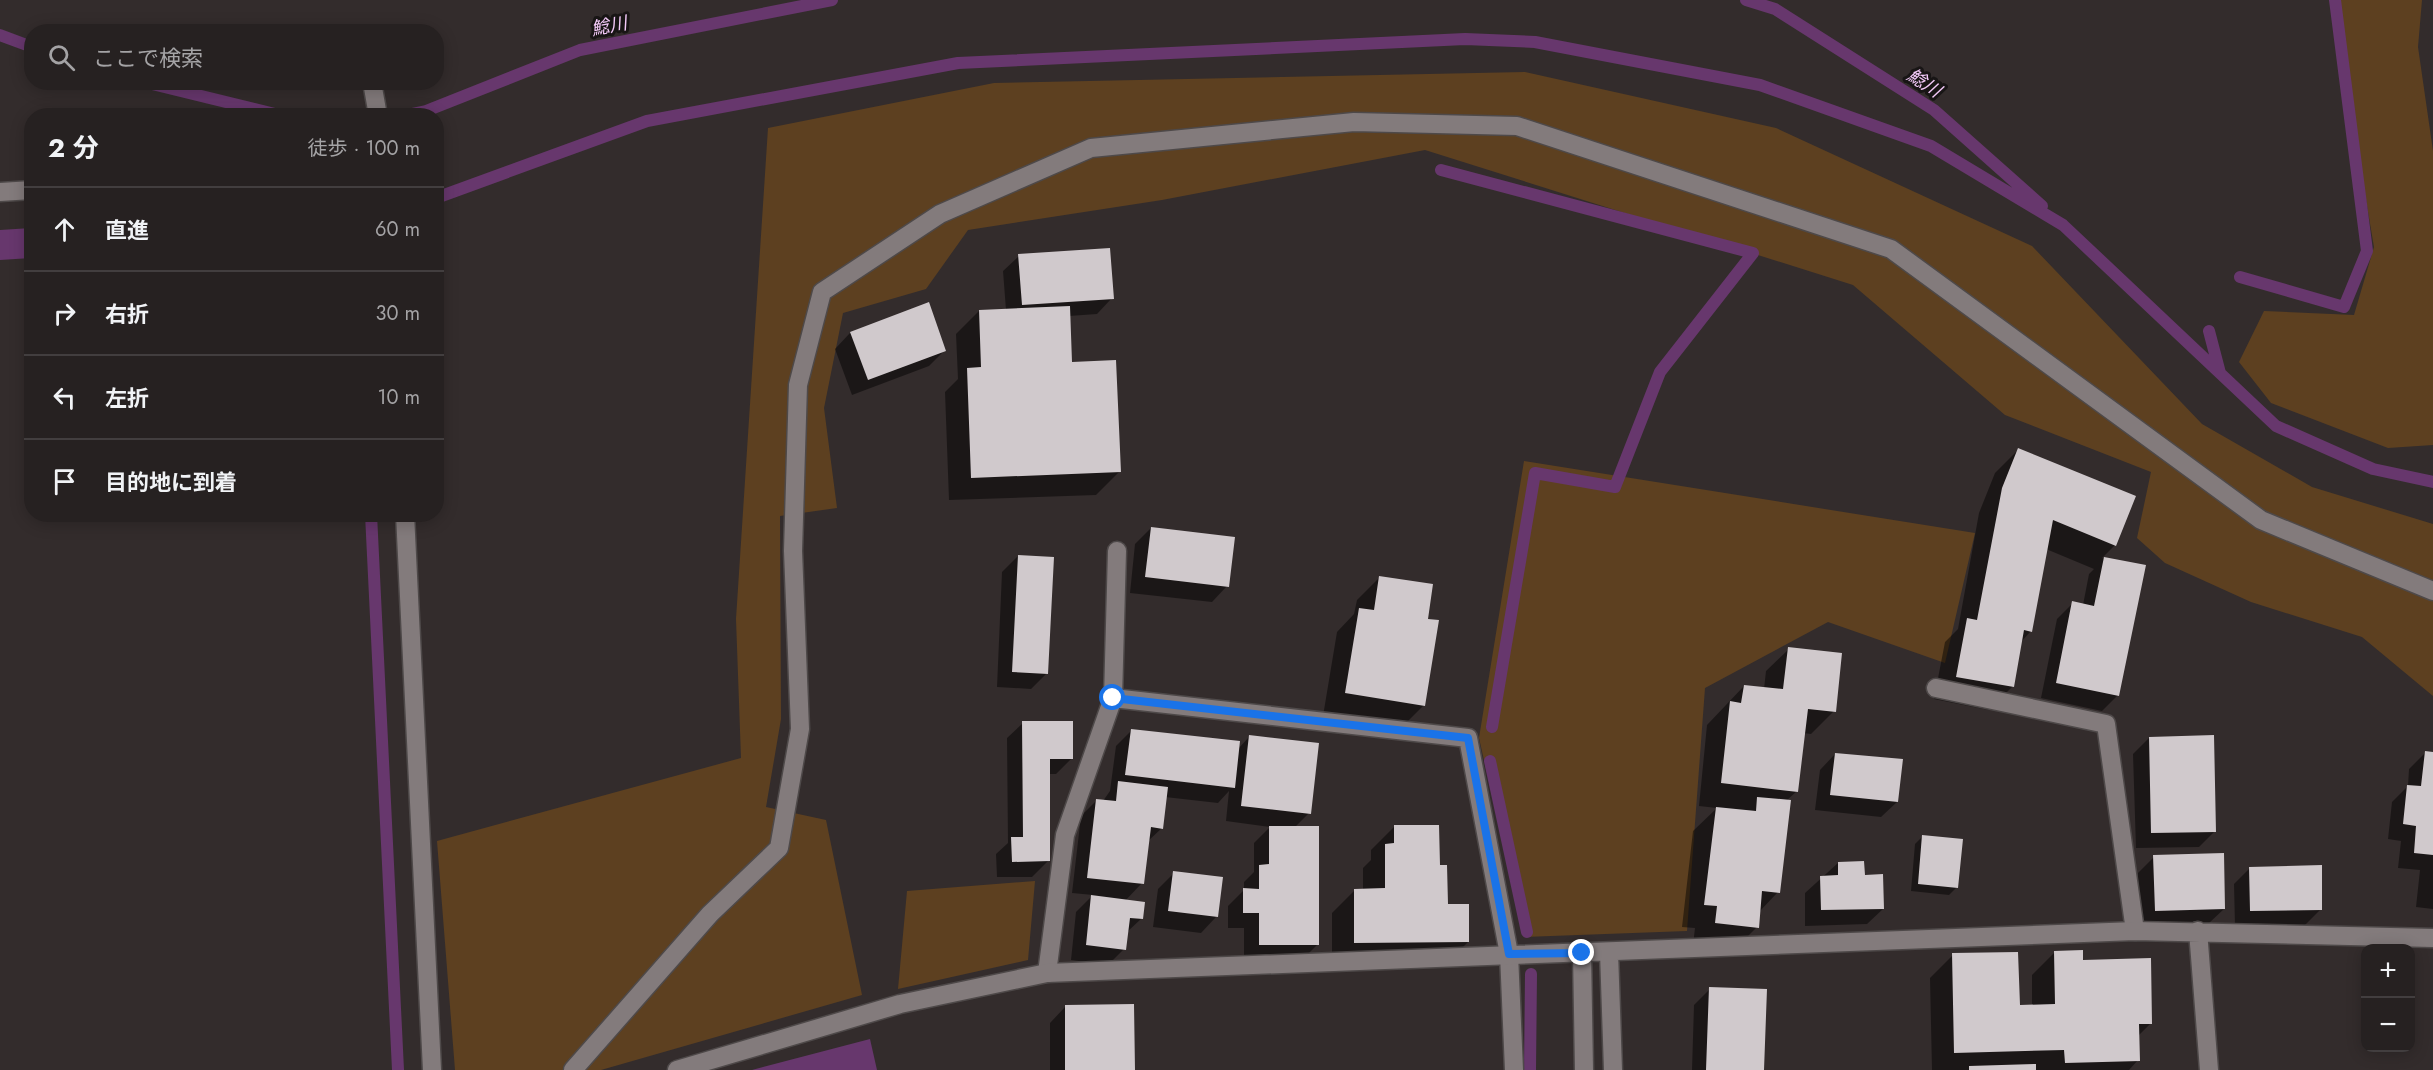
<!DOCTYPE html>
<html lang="ja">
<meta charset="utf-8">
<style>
:root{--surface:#262121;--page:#2e292a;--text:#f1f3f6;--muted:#a4a3a5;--line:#423e3f}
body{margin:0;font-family:Jost,"Noto Sans JP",sans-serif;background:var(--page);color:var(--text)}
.controls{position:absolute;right:18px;bottom:18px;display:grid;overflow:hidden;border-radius:12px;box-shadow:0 3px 15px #0003}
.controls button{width:54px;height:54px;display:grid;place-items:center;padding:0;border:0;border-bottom:2px solid var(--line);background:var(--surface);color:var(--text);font:30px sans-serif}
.stop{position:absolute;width:18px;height:18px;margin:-14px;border:4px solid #1a73e8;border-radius:50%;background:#fff}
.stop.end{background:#1a73e8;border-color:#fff;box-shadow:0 2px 6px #0008}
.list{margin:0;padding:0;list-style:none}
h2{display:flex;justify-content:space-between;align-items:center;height:78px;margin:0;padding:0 24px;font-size:26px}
h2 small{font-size:20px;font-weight:400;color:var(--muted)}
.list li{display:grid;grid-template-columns:39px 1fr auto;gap:18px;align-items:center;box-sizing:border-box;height:84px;padding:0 24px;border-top:2px solid var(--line)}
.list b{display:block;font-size:22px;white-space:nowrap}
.list em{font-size:20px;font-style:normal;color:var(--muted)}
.icon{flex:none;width:33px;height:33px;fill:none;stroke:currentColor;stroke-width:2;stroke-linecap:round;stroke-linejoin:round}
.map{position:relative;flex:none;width:2433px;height:1070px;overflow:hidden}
.search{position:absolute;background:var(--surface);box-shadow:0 3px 15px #0003;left:24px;top:24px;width:420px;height:66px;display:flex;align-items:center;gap:15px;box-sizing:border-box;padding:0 21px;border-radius:24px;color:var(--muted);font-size:22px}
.panel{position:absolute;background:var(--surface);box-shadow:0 3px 15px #0003;left:24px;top:108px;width:420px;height:414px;border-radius:24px}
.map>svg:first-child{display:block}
</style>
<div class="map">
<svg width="2433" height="1070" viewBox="0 0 2433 1070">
<rect width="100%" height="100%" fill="#332c2c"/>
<!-- green -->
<path fill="#5d4020" d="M 2332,0 L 2422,0 L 2418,47 L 2433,151 L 2433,445 L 2388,448 L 2271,403 L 2239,362 L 2264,311 L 2354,315 L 2374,247 Z
M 1525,72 L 1776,128 L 2032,246 L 2202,424 L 2312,487 L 2433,524 L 2433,696 L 2362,637 L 2251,602 L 2165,563 L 2137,538 L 2151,472 L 2005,415 L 1853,285 L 1425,150 L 1162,200 L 968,230 L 926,289 L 843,313 L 824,408 L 837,508 L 780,516 L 781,719 L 766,807 L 826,820 L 862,995 L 601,1070 L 455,1070 L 437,841 L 741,758 L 736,619 L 768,128 L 994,83 Z
M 1524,461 L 1975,533 L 1945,663 L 1828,622 L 1705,688 L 1687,931 L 1524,937 L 1479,738 Z
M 1035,881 L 1028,960 L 898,989 L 907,891 Z"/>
<!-- water -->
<path fill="#67376d" d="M 31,228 L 31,258 L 0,260 L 0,230 Z
M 870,1039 L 877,1070 L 752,1070 Z"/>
<!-- shadow -->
<path fill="#0007" d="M 1019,256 L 1112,298 L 1097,314 L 1069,316 L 1071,364 L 1119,472 L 1096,495 L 949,500 L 945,392 L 958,379 L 956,334 L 979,311 L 1006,310 L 1003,271 Z
M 850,333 L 945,350 L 929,366 L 852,395 L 835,349 Z
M 2018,450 L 2115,545 L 2102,558 L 2144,566 L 2118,695 L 2102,711 L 2041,698 L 2057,619 L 2073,603 L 2083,605 L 2089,574 L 2094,569 L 2046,549 L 2031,631 L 2021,642 L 2012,687 L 1989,710 L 1934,699 L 1945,642 L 1958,629 L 1979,513 L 1995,473 Z
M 1151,528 L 1227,586 L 1212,602 L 1130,593 L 1135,544 Z
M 1018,556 L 1046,674 L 1031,689 L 997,687 L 1002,572 Z
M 1380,577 L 1426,620 L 1424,705 L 1401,728 L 1323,716 L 1337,632 L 1354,614 L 1357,600 Z
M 1789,649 L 1834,711 L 1811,734 L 1803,733 L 1797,791 L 1786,801 L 1778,892 L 1759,912 L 1757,927 L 1734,950 L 1693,945 L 1695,928 L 1682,927 L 1693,831 L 1717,808 L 1699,806 L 1707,725 L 1744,686 L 1764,689 L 1766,671 Z
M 1023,723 L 1072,758 L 1056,774 L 1048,774 L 1048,861 L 1032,877 L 997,877 L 996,854 L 1008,843 L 1007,738 Z
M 1132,730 L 1238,749 L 1249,737 L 1309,813 L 1295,827 L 1318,944 L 1302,960 L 1244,960 L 1244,928 L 1228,928 L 1228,906 L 1244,890 L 1244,882 L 1254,872 L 1254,843 L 1270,827 L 1226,821 L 1229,791 L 1218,803 L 1165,797 L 1162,828 L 1147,842 L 1142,883 L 1125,901 L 1141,919 L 1126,933 L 1124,949 L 1108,965 L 1071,960 L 1076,912 L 1093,895 L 1072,893 L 1081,816 L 1097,800 L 1103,801 L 1110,791 L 1116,746 Z
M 2149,738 L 2215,831 L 2199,847 L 2136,848 L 2133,754 Z
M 2425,753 L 2433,754 L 2433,909 L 2416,907 L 2420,870 L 2398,868 L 2401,841 L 2388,839 L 2392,802 L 2408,786 L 2409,769 Z
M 1835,754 L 1897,802 L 1881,817 L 1815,810 L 1820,770 Z
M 1394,827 L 1438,867 L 1446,906 L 1468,942 L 1445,965 L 1332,965 L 1332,913 L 1355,890 L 1363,890 L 1363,868 L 1371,860 L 1371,850 Z
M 1923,836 L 1957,887 L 1949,895 L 1911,891 L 1915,844 Z
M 2154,857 L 2224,909 L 2208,924 L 2139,926 L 2138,873 Z
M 1838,863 L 1863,876 L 1883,909 L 1867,924 L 1805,926 L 1805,893 Z
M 2250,868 L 2321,909 L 2305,925 L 2235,926 L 2234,884 Z
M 1174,873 L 1216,917 L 1201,933 L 1153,927 L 1158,889 Z
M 2055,952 L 2082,962 L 2151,1023 L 2138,1036 L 2138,1060 L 2129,1070 L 1932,1070 L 1930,978 L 1953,955 L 2018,1006 L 2032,1006 L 2032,975 Z
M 1710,989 L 1762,1070 L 1692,1070 L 1694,1005 Z
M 1065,1007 L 1133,1070 L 1050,1070 L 1050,1023 Z"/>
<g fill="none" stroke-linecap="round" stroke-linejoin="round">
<!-- stream -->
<path stroke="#67376d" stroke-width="12" d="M 1746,0 L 1775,9 L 1934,110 L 2042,206
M 0,35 L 32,47
M 144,82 L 283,116
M 402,116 L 426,111 L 580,50 L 832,0
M 1441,170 L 1753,253 L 1660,372 L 1615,487 L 1535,473 L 1492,727
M 436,198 L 647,121 L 958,63 L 1465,39 L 1535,42 L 1760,85 L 1931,146 L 2063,225 L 2276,426 L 2373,469 L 2433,482
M 2240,277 L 2344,307 L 2367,251 L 2335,0
M 2209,331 L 2220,373
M 371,514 L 398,1070
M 1490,761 L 1527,932
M 1530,1070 L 1531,974"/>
</g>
<!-- building -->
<path fill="#d0c9cc" d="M 1110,248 L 1114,299 L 1022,305 L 1018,254 Z
M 929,302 L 946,351 L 868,380 L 850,332 Z
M 1070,306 L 1072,362 L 1116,360 L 1121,472 L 971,478 L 967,368 L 981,367 L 979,310 Z
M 2018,448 L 2136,496 L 2116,546 L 2053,520 L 2032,632 L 2024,630 L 2014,687 L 1956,677 L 1967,618 L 1977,620 L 2002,488 Z
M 1151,527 L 1235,537 L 1229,587 L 1145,577 Z
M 1018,555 L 1054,557 L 1048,674 L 1012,672 Z
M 2104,557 L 2146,565 L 2119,696 L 2056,683 L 2072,601 L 2094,606 Z
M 1379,576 L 1433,584 L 1428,619 L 1439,620 L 1425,706 L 1345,693 L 1359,608 L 1374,610 Z
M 1788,647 L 1842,653 L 1836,712 L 1808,709 L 1798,792 L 1721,783 L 1730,701 L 1741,703 L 1744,685 L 1783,689 Z
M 1022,721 L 1073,721 L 1073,759 L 1050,759 L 1050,861 L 1012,862 L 1011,837 L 1023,837 Z
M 1131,729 L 1240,741 L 1235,788 L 1125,775 Z
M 1249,735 L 1319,743 L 1311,814 L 1241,806 Z
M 2214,735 L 2216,832 L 2151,833 L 2149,737 Z
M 2425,751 L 2433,752 L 2433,855 L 2414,853 L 2416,826 L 2403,824 L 2407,785 L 2421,786 Z
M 1835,753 L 1903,759 L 1898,802 L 1830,795 Z
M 1118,781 L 1168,787 L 1163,829 L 1151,827 L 1144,884 L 1087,878 L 1096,799 L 1116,801 Z
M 1757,797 L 1791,800 L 1780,893 L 1762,891 L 1759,928 L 1715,923 L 1717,906 L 1704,905 L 1716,807 L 1756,811 Z
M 1394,825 L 1439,825 L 1440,865 L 1447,865 L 1448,904 L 1469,904 L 1469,942 L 1354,943 L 1354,889 L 1385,888 L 1385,844 L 1394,843 Z
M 1269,826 L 1319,826 L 1319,945 L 1259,945 L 1259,913 L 1243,913 L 1243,888 L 1259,889 L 1259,865 L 1269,864 Z
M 1922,835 L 1963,839 L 1958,888 L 1918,884 Z
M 2224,853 L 2225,909 L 2155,911 L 2153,855 Z
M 1864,861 L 1865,875 L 1883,874 L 1884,909 L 1821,910 L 1820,876 L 1838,875 L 1838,862 Z
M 2322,865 L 2322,910 L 2250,911 L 2249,867 Z
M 1173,871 L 1223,877 L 1218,917 L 1168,911 Z
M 1091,895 L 1145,902 L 1143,919 L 1130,918 L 1126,950 L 1086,945 Z
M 2083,950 L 2083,960 L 2151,958 L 2152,1024 L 2139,1024 L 2140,1061 L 2065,1063 L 2064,1050 L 1954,1053 L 1952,953 L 2018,952 L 2020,1005 L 2055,1004 L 2054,951 Z
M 1709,987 L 1767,989 L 1764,1070 L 1706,1070 Z
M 1134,1004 L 1135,1070 L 1065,1070 L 1065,1005 Z
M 2036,1064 L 2036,1070 L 1969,1070 L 1969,1066 Z"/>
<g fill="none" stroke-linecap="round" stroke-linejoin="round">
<defs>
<path id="service" d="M 1936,688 L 2106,724 L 2135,931
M 1113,698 L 1117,551
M 1047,973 L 1065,835 L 1113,698 L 1468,738 L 1509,954 L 1514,1070"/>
<path id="minor" d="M 372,82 L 378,116
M 0,192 L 32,190
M 405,514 L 432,1070
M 2198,931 L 2209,1070
M 1609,952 L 1613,1070
M 1582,953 L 1584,1070
M 573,1070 L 710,914 L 779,848 L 800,729 L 793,551 L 798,385 L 822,292 L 940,214 L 1091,148 L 1354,122 L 1517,126 L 1891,249 L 2261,520 L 2433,591
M 677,1070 L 900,1004 L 1047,973 L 2135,931 L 2433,938"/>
</defs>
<!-- service casing -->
<use href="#service" stroke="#4e4949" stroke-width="21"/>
<!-- minor casing -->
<use href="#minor" stroke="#4e4949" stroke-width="21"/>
<!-- service -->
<use href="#service" stroke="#837b7c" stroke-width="18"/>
<!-- minor -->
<use href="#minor" stroke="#837b7c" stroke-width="18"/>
</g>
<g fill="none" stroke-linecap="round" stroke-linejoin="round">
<!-- route -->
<path stroke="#1a73e8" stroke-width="8" d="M 1113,698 L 1468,738 L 1509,954 L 1582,953"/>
</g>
<g text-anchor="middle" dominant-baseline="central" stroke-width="6" stroke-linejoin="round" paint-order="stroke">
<!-- water labels -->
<g font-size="18" font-style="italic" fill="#f3c9f8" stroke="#181515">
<text transform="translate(609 26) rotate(-11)">鯰川</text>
<text transform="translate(1924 83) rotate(33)">鯰川</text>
</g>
</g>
</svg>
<div class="controls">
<button>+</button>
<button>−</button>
</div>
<div class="stop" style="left:1113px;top:698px"></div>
<div class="stop end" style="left:1582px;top:953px"></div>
<div class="search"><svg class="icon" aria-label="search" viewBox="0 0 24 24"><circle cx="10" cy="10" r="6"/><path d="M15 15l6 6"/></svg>ここで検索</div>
<section class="panel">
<h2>2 分<small>徒歩 · 100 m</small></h2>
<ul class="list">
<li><svg class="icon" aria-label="ahead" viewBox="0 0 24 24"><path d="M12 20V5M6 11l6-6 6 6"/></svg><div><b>直進</b></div><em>60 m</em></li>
<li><svg class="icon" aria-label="right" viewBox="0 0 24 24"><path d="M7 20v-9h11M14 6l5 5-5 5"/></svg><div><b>右折</b></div><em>30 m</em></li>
<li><svg class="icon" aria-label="left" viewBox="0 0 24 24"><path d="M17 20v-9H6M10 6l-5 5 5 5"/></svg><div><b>左折</b></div><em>10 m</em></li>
<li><svg class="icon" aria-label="arrive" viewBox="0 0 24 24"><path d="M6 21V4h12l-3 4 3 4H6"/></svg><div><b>目的地に到着</b></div></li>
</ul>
</section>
</div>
